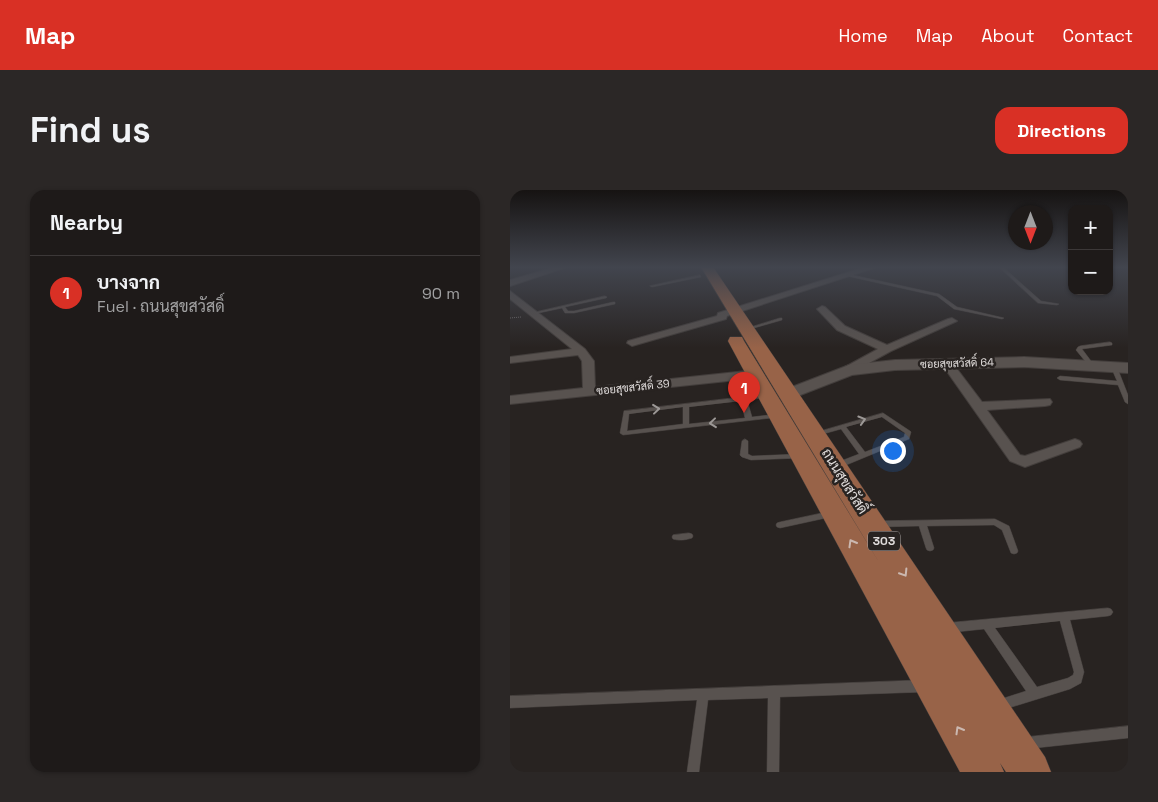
<!DOCTYPE html>
<meta charset="utf-8">
<style>
:root{--surface:#1e1a19;--page:#2b2726;--text:#f1f3f6;--muted:#a1a1a2;--line:#3c3838;--accent:#d93025}
body{margin:0;font-family:"Space Grotesk",Sarabun,sans-serif;background:var(--page);color:var(--text)}
.controls{position:absolute;right:15px;top:15px;display:grid;overflow:hidden;border-radius:10px;box-shadow:0 1px 4px #0004}
.controls button{width:45px;height:45px;display:grid;place-items:center;padding:0;border:0;border-bottom:1px solid var(--line);background:var(--surface);color:var(--text);font:25px sans-serif}
.compass{position:absolute;left:498px;top:15px;width:45px;height:45px;border-radius:50%;background:var(--surface);box-shadow:0 1px 4px #0004;rotate:180deg}
.you{position:absolute;left:382px;top:260px;width:18px;height:18px;margin:-12px;border:4px solid #fff;border-radius:50%;background:#1a73e8;box-shadow:0 0 0 8px #1a73e833}
.badge{display:grid;place-items:center;width:32px;height:32px;border-radius:50%;background:var(--accent);color:#fff;font-size:16px;font-weight:700}
.pin{position:absolute;translate:-50% -41px;filter:drop-shadow(0 1px 2px #0008)}
.pin::after{content:'';position:absolute;top:26px;width:18px;height:15px;background:inherit;clip-path:polygon(0 0,100% 0,50% 100%)}
.list{margin:0;padding:0;list-style:none}
h2{display:flex;justify-content:space-between;align-items:center;height:65px;margin:0;padding:0 20px;font-size:21px}
h2 small{font-size:16px;font-weight:400;color:var(--muted)}
.list li{display:grid;grid-template-columns:32px 1fr auto;gap:15px;align-items:center;box-sizing:border-box;height:75px;padding:0 20px;border-top:1px solid var(--line)}
.list b{display:block;font-size:19px;white-space:nowrap}
.list p{margin:0;font-size:16px;white-space:nowrap;color:var(--muted)}
.list em{font-size:16px;font-style:normal;color:var(--muted)}
.map{position:relative;flex:none;width:618px;height:582px;overflow:hidden;border-radius:15px}
header{display:flex;align-items:center;gap:30px;box-sizing:border-box;height:70px;padding:0 25px;background:var(--accent);color:#fff}
header strong{font-size:24px}
nav{display:flex;gap:28px;margin-inline-start:auto;font-size:18px}
.intro{display:flex;align-items:center;justify-content:space-between;box-sizing:border-box;height:120px;padding:0 30px}
h1{margin:0;font-size:35px}
.button{padding:12px 22px;border-radius:15px;background:var(--accent);color:#fff;font-size:18px;font-weight:700}
main{display:flex;gap:30px;padding:0 30px}
aside{flex:1;background:var(--surface);border-radius:15px;box-shadow:0 1px 4px #0004}
.map>svg:first-child{display:block}
</style>
<header>
<strong>Map</strong>
<nav><a>Home</a><a>Map</a><a>About</a><a>Contact</a></nav>
</header>
<div class="intro"><h1>Find us</h1><a class="button">Directions</a></div>
<main>
<aside>
<h2>Nearby<small></small></h2>
<ul class="list">
<li><span class="badge">1</span><div><b>บางจาก</b><p>Fuel · ถนนสุขสวัสดิ์</p></div><em>90 m</em></li>
</ul>
</aside>
<div class="map">
<svg width="618" height="582" viewBox="0 0 618 582">
<rect width="100%" height="100%" fill="#282321"/>
<g fill="none" stroke-linecap="round" stroke-linejoin="round">
<defs>
<path id="lane" d="M 489,77 L 493,77 L 531,111 L 549,114 L 547,115 L 528,113 Z
M 338,84 L 429,104 L 447,117 L 494,128 L 492,129 L 444,119 L 427,106 L 337,86 Z
M 190,85 L 191,87 L 142,97 L 140,96 Z
M 95,106 L 97,107 L 96,108 L 55,117 L 58,121 L 64,121 L 103,112 L 105,112 L 105,114 L 64,123 L 55,123 L 52,118 L 24,124 L 22,123 Z
M 270,128 L 272,128 L 272,130 L 237,140 L 235,139 Z
M 600,152 L 602,153 L 602,155 L 572,159 L 584,175 L 581,177 L 579,176 L 566,160 L 568,157 L 570,156 Z
M 604,175 L 607,177 L 618,205 L 618,214 L 615,212 L 608,195 L 550,190 L 547,188 L 550,186 L 607,191 L 601,177 Z
M 258,204 L 260,205 L 260,207 L 237,210 L 242,227 L 268,224 L 271,226 L 270,227 L 113,245 L 110,243 L 114,221 ZM 231,211 L 235,228 L 179,234 L 179,217 ZM 173,217 L 173,234 L 117,241 L 119,224 Z
M 373,223 L 400,241 L 401,242 L 399,249 L 329,278 L 323,278 L 322,276 L 323,274 L 349,264 L 331,239 L 306,246 L 304,245 L 303,244 L 304,243 ZM 372,227 L 395,243 L 394,247 L 355,262 L 336,237 Z
M 235,249 L 238,251 L 238,264 L 242,266 L 290,264 L 294,266 L 290,268 L 241,270 L 232,267 L 230,265 L 232,251 Z
M 322,321 L 325,322 L 326,324 L 325,326 L 270,338 L 267,337 L 266,335 L 267,333 L 270,332 Z
M 485,329 L 499,336 L 508,361 L 507,363 L 504,364 L 501,363 L 492,340 L 484,335 L 417,336 L 424,358 L 423,360 L 420,361 L 417,360 L 416,358 L 409,336 L 367,337 L 364,336 L 363,334 L 364,332 L 367,331 Z
M 179,343 L 182,344 L 183,346 L 182,348 C 176,350 169,351 163,349 L 162,347 L 163,345 Z
M 598,418 L 601,419 L 603,422 L 601,425 L 598,426 L 560,430 L 574,482 L 571,493 L 560,499 L 489,521 L 485,519 L 483,515 L 485,511 L 516,501 L 474,439 L 436,443 L 432,441 L 431,438 L 432,435 L 436,433 ZM 550,431 L 564,482 L 563,485 L 558,488 L 527,497 L 485,438 Z
M 414,490 L 418,492 L 420,496 L 418,500 L 414,502 L 270,507 L 269,582 L 257,582 L 258,508 L 198,510 L 189,582 L 177,582 L 187,510 L 0,518 L 0,506 Z
M 618,536 L 618,548 L 516,559 L 512,557 L 510,553 L 512,549 L 516,547 Z"/>
<path id="street" d="M 45,77 L 57,77 L 0,96 L 0,90 Z
M 355,77 L 367,77 L 217,126 L 216,129 L 122,156 L 117,153 L 118,151 L 207,126 L 208,123 Z
M 0,101 L 75,159 L 84,171 L 85,197 L 246,180 L 252,184 L 246,188 L 0,214 L 0,206 L 73,198 L 72,171 L 68,165 L 0,173 L 0,167 L 62,159 L 0,109 Z
M 312,116 L 315,117 L 335,136 L 377,155 L 438,129 L 442,128 L 447,131 L 381,161 L 339,184 L 333,180 L 335,177 L 368,159 L 327,140 L 307,119 Z
M 437,170 L 441,171 L 472,212 L 540,209 L 542,212 L 540,215 L 535,216 L 477,220 L 510,265 L 515,266 L 565,249 L 570,251 L 572,254 L 570,257 L 515,277 L 500,271 L 431,173 Z"/>
<path id="secondary" d="M 514,167 L 618,173 L 618,183 L 514,177 L 385,180 L 342,185 L 280,209 L 274,208 L 271,204 L 274,200 L 339,175 L 385,170 Z"/>
<path id="primary" d="M 191,77 L 203,77 L 535,567 L 541,582 L 496,582 L 490,573 L 494,582 L 450,582 L 218,151 L 220,147 L 232,147 L 234,151 L 370,374 Z"/>
</defs>
<!-- lane casing -->
<use href="#lane" stroke="#433e3c" stroke-width="1"/>
<!-- street casing -->
<use href="#street" stroke="#433e3c" stroke-width="2"/>
<!-- secondary casing -->
<use href="#secondary" stroke="#433e3c" stroke-width="2"/>
<!-- primary casing -->
<use href="#primary" stroke="#433e3c" stroke-width="1"/>
<!-- path -->
<path stroke="#736e6d" stroke-width="1" stroke-dasharray="1 1" stroke-linecap="butt" d="M 0,128 L 11,127"/>
<!-- lane -->
<use href="#lane" fill="#58524f" fill-rule="evenodd"/>
<!-- street -->
<use href="#street" fill="#58524f" fill-rule="evenodd"/>
<!-- secondary -->
<use href="#secondary" fill="#58524f" fill-rule="evenodd"/>
<!-- primary -->
<use href="#primary" fill="#986348" fill-rule="evenodd"/>
</g>
<!-- one-way arrows -->
<defs><path id="oneway-chevron" d="M-2-3.5L2.5 0L-2 3.5" fill="none" stroke-width="1.6" stroke-linecap="round" stroke-linejoin="round" transform="scale(1.25)"/></defs>
<g stroke="#9c9896">
<use href="#oneway-chevron" transform="translate(146 219) rotate(-6)"/>
<use href="#oneway-chevron" transform="translate(352 230) rotate(-17)"/>
<use href="#oneway-chevron" transform="translate(203 233) rotate(174)"/>
</g>
<g stroke="#cbb8b0">
<use href="#oneway-chevron" transform="translate(342 353) rotate(-120)"/>
<use href="#oneway-chevron" transform="translate(394 383) rotate(58)"/>
<use href="#oneway-chevron" transform="translate(449 540) rotate(-120)"/>
</g>
<!-- sky -->
<linearGradient id="sky" x2="0" y2="1"><stop stop-color="#161312"/><stop offset="0.49" stop-color="#42454e"/><stop offset="1" stop-color="#42454e" stop-opacity="0"/></linearGradient>
<rect width="618" height="158" fill="url(#sky)"/>
<g text-anchor="middle" dominant-baseline="central" stroke-width="5" stroke-linejoin="round" paint-order="stroke">
<!-- far-street labels -->
<g font-size="11" fill="#e1dddc" stroke="#282321">
<text transform="translate(447 173) rotate(-2)">ซอยสุขสวัสดิ์ 64</text>
<text transform="translate(123 197) rotate(-6)">ซอยสุขสวัสดิ์ 39</text>
</g>
<!-- shield labels -->
<rect fill="#282321" stroke="#aaa5a4" stroke-width="1" x="358" y="341.5" width="32" height="19" rx="4"/>
<g font-size="12" font-weight="bold" fill="#e1dddc">
<text x="374" y="351">303</text>
</g>
<!-- street labels -->
<g font-size="14" fill="#e1dddc" stroke="#282321">
<text transform="translate(335 291) rotate(58)">ถนนสุขสวัสดิ์</text>
</g>
</g>
</svg>
<div class="controls">
<button>+</button>
<button>−</button>
</div>
<svg class="compass" viewBox="-18 -18 36 36"><path d="M0-13l5 13h-10z" fill="#e53935"/><path d="M0 13l5-13h-10z" fill="#a1a1a2"/></svg>
<div class="you"></div>
<div class="pin badge" style="left:234px;top:223px">1</div>
</div>
</main>
